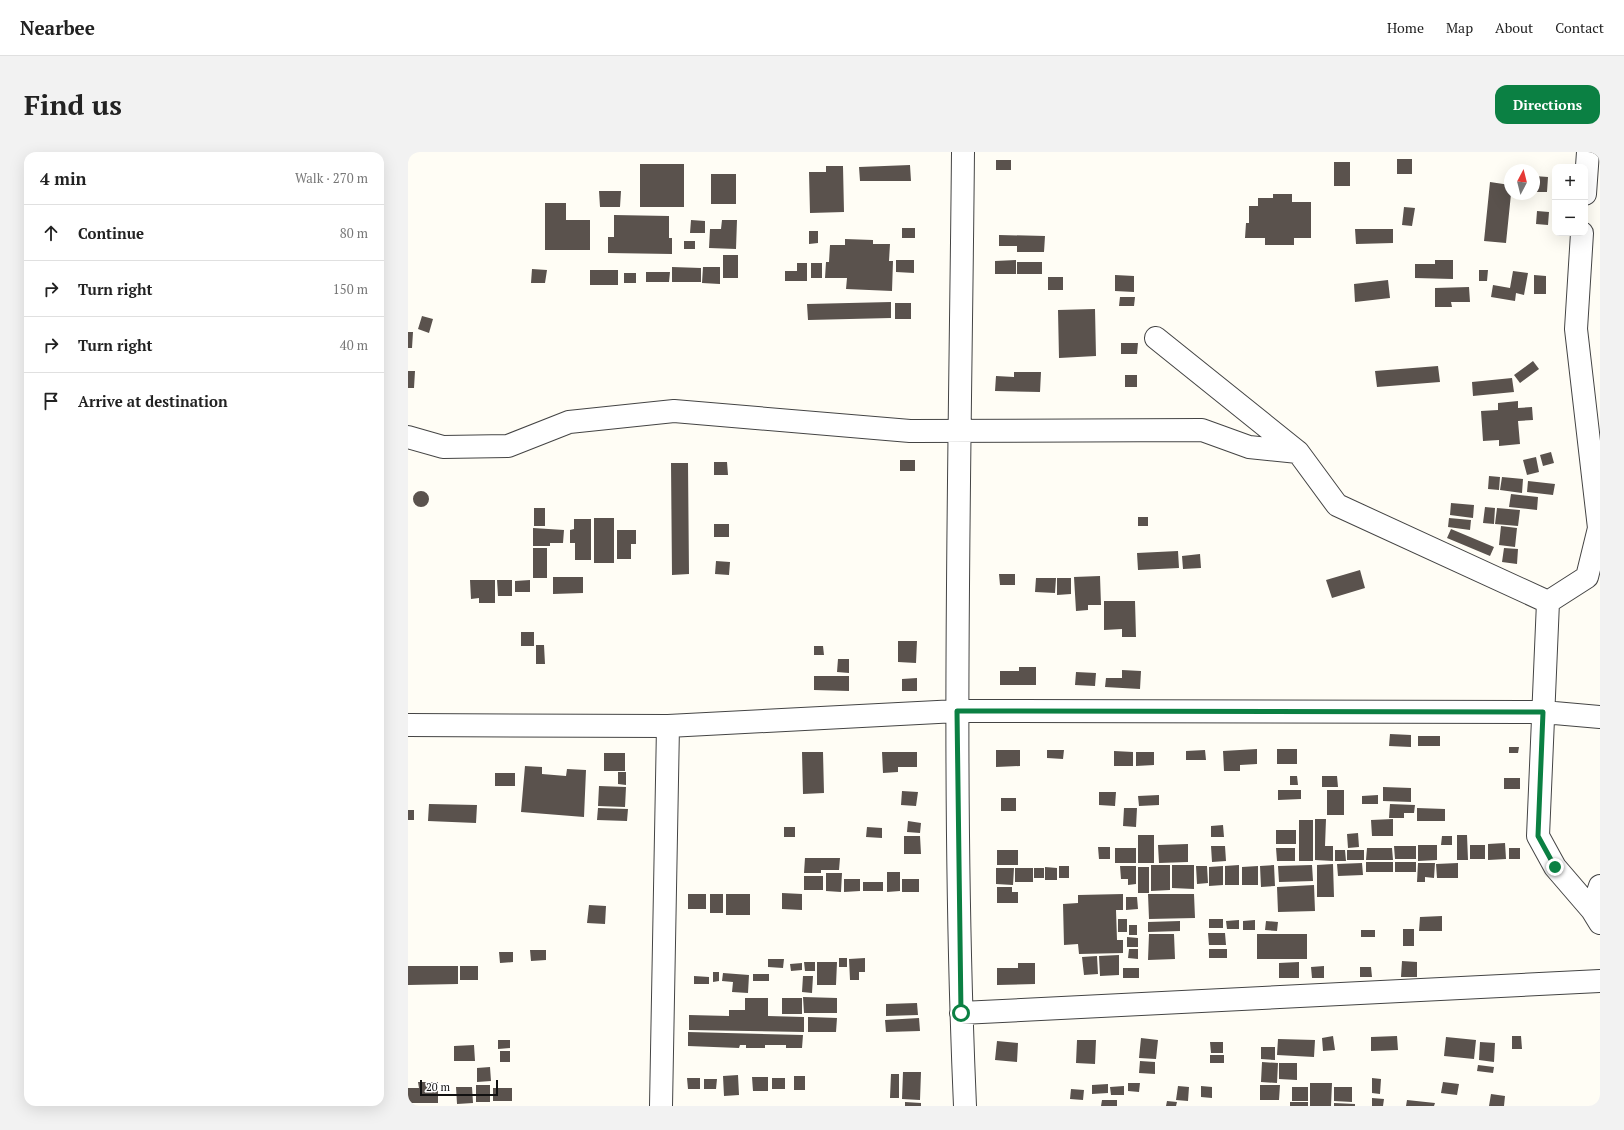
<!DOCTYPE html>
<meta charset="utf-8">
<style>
:root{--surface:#fff;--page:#f2f2f2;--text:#222;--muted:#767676;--line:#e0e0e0;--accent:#0b8043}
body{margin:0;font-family:"PT Serif",serif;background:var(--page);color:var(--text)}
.controls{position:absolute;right:12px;top:12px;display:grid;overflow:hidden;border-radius:8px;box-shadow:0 4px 16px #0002}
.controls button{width:36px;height:36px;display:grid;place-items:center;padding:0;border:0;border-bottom:1px solid var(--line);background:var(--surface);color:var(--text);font:20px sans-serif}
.compass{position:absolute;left:1096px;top:12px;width:36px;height:36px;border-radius:50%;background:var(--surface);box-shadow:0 4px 16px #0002;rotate:7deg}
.scale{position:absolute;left:12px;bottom:10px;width:78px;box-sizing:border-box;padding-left:4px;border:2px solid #111;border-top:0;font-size:11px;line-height:14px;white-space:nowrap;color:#111;-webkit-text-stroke:3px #fff;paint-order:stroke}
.stop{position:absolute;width:12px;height:12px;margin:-9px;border:3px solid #0b8043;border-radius:50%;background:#fff}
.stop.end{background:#0b8043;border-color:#fff;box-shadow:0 1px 4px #0008}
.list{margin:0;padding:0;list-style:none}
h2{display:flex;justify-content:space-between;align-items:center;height:52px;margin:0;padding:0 16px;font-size:17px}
h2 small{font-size:13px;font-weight:400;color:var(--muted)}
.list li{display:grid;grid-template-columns:26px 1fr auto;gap:12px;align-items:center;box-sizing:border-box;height:56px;padding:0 16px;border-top:1px solid var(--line)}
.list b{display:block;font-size:15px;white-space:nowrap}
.list em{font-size:13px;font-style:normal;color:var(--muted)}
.icon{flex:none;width:22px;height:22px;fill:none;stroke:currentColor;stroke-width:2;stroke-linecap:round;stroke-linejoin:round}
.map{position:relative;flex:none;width:1192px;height:954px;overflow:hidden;border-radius:12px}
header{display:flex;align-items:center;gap:24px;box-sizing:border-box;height:56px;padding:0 20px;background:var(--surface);border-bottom:1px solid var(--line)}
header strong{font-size:19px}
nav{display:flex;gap:22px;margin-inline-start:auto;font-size:14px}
.intro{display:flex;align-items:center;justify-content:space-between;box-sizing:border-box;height:96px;padding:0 24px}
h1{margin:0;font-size:28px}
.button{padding:10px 18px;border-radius:12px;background:var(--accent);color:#fff;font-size:14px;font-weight:700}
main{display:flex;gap:24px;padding:0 24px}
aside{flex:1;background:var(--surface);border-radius:12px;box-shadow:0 4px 16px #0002}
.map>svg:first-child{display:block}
</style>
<header>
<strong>Nearbee</strong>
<nav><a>Home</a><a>Map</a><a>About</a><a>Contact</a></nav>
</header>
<div class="intro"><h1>Find us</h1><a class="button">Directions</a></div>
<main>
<aside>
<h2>4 min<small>Walk · 270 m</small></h2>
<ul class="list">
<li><svg class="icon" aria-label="ahead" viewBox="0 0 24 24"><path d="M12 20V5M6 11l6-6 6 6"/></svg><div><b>Continue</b></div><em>80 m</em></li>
<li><svg class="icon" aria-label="right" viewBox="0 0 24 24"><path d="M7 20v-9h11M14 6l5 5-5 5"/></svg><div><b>Turn right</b></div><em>150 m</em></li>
<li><svg class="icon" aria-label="right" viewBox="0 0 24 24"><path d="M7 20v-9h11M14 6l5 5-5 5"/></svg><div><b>Turn right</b></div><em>40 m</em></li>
<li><svg class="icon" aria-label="arrive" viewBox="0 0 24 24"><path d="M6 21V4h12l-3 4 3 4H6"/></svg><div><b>Arrive at destination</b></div></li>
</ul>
</aside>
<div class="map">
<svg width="1192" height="954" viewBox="0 0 1192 954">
<rect width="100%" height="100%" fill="#fffdf5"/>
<!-- building -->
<path fill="#5a524d" d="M 989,7 L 1004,7 L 1004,22 L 989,22 Z
M 588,8 L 603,8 L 603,18 L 588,18 Z
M 926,10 L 942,10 L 942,34 L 926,34 Z
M 232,12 L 276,12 L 276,55 L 232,55 Z
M 502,13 L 503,29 L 452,29 L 451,15 Z
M 418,14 L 435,14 L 436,60 L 402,61 L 401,20 L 418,20 Z
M 303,22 L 328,22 L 328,52 L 303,52 Z
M 1126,24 L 1140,25 L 1139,40 L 1126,40 Z
M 1082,30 L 1102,33 L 1103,42 L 1098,91 L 1076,89 Z
M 191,39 L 213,39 L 212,55 L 192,55 Z
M 865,42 L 884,42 L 884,50 L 903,50 L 903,86 L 886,86 L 886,93 L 857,93 L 857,86 L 837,86 L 838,71 L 841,71 L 841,54 L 850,54 L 850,46 L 865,46 Z
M 137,51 L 158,51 L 158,68 L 182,68 L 182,98 L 137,98 Z
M 996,55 L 1007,56 L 1004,74 L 994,73 Z
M 1129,59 L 1141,60 L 1140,73 L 1128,72 Z
M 206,63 L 261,64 L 261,86 L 264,86 L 264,102 L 200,101 L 200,85 L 206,85 Z
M 283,68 L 297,69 L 297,81 L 282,81 Z
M 314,68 L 329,68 L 328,97 L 301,96 L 302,77 L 313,77 Z
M 494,76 L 507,76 L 507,86 L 494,86 Z
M 947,77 L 985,77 L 985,91 L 948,92 Z
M 401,79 L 410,79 L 410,91 L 401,92 Z
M 591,83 L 637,84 L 636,100 L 609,100 L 609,94 L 591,94 Z
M 437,87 L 465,88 L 465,92 L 482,92 L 481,109 L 485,109 L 484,139 L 438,137 L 439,126 L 417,126 L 418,110 L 421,110 L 422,93 L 437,93 Z
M 276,89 L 287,89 L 287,97 L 276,97 Z
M 315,103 L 330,103 L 330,126 L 315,126 Z
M 488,108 L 506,108 L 506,121 L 488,120 Z
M 608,108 L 608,122 L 587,122 L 587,109 Z
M 1027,108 L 1045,108 L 1045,127 L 1007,126 L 1007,112 L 1027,112 Z
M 609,110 L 634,110 L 634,122 L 609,122 Z
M 389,111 L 399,111 L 399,129 L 377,129 L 377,119 L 389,119 Z
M 403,111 L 414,111 L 414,126 L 403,126 Z
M 264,115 L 293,116 L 293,130 L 264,130 Z
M 295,115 L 312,115 L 312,132 L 294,131 Z
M 124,117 L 139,118 L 137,131 L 123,131 Z
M 182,118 L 210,118 L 210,133 L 182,133 Z
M 1071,118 L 1080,118 L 1079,129 L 1071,129 Z
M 1105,119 L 1120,121 L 1116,143 L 1108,141 L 1107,149 L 1083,145 L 1085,133 L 1102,136 Z
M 238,120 L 262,120 L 261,130 L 238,130 Z
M 216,121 L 228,121 L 228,131 L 216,131 Z
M 707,123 L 726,124 L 726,140 L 707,139 Z
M 1126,123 L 1138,124 L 1138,142 L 1126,142 Z
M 640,125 L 655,125 L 655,138 L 640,138 Z
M 980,128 L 982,146 L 947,150 L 946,132 Z
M 1061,135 L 1062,150 L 1043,150 L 1044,155 L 1027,155 L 1027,136 Z
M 712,145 L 727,145 L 726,154 L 711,154 Z
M 483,150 L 483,166 L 400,168 L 399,152 Z
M 487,151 L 503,151 L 503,167 L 487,167 Z
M 687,157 L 688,204 L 651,206 L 650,158 Z
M 14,164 L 25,167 L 21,181 L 10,177 Z
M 0,180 L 5,180 L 4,196 L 0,196 Z
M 713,191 L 730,191 L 729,202 L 713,202 Z
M 1125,209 L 1131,217 L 1112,231 L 1106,223 Z
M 1030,214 L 1032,230 L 969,235 L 967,219 Z
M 0,219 L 7,219 L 6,236 L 0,236 Z
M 606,220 L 633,220 L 632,240 L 587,239 L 588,224 L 606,225 Z
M 717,223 L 729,223 L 729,235 L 717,235 Z
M 1104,226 L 1106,240 L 1065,244 L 1064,230 Z
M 1110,249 L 1110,256 L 1124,255 L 1125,268 L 1110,269 L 1112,292 L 1091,294 L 1091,288 L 1075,289 L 1073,259 L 1090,258 L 1090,251 Z
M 1143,300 L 1146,311 L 1135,314 L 1132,303 Z
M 1128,305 L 1131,320 L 1119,323 L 1115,308 Z
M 492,308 L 507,308 L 507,319 L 492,319 Z
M 306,310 L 319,310 L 320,323 L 306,323 Z
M 263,311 L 280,311 L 281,422 L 264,423 Z
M 1081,324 L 1092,325 L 1091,338 L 1080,337 Z
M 1094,325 L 1115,327 L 1114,341 L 1092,338 Z
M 1120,329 L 1147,332 L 1145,343 L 1119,340 Z
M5 347a8 8 0 1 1 16 0a8 8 0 1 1-16 0Z
M 1103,342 L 1130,345 L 1129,358 L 1101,355 Z
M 1043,351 L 1066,353 L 1065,366 L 1042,363 Z
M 1077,355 L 1087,356 L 1086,372 L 1075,371 Z
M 126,356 L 137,356 L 137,374 L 126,374 Z
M 1089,356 L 1112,358 L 1110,374 L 1087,372 Z
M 730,365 L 740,365 L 740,374 L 730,374 Z
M 186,366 L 206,366 L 206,411 L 186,411 Z
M 1041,366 L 1063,368 L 1062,378 L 1040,375 Z
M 166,367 L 183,367 L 183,408 L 167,408 L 167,391 L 162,391 L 162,378 L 166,377 Z
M 306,372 L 321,372 L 321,385 L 306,385 Z
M 1093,374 L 1109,376 L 1107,395 L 1091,393 Z
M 125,376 L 156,378 L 155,391 L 142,391 L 142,394 L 125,394 Z
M 1043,377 L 1086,395 L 1082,404 L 1039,386 Z
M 209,378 L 228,378 L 228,392 L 223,392 L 223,407 L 209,407 Z
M 125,396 L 139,396 L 139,426 L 125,426 Z
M 1096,396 L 1110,397 L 1109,412 L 1094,410 Z
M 770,399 L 771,416 L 730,418 L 729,401 Z
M 792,402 L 793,416 L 775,417 L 774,404 Z
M 308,409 L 322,410 L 321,423 L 307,422 Z
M 952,418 L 957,436 L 924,446 L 918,428 Z
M 591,422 L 607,422 L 607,433 L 592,433 Z
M 692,424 L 693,453 L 680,453 L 680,458 L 668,459 L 666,425 Z
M 145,425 L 175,425 L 175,441 L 145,442 Z
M 628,426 L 648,426 L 647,441 L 627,440 Z
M 649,426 L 663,426 L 663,442 L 649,443 Z
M 62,428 L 87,428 L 87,451 L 71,451 L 71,446 L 63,447 Z
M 89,428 L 104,428 L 104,444 L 90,444 Z
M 122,428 L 122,440 L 107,440 L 107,429 Z
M 696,449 L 727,449 L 728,485 L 714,485 L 714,477 L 696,478 Z
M 113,480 L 126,480 L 126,494 L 113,494 Z
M 490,489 L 509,489 L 508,511 L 490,510 Z
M 128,493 L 136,493 L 137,512 L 128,512 Z
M 406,494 L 415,494 L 416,503 L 406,503 Z
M 430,507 L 441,507 L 441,521 L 429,520 Z
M 611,515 L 628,515 L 628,533 L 592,533 L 592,519 L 611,519 Z
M 714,518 L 733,519 L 732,537 L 697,535 L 698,526 L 714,526 Z
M 668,520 L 688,521 L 687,534 L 667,533 Z
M 406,524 L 441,524 L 441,539 L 406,538 Z
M 509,526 L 509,539 L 494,539 L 494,527 Z
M 982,582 L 1003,583 L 1003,595 L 981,594 Z
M 1010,584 L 1032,584 L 1032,594 L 1010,594 Z
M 1101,595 L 1111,595 L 1110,601 L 1101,601 Z
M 849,597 L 849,612 L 832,613 L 832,619 L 816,619 L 815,599 Z
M 869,597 L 889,597 L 889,612 L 869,612 Z
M 588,598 L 612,598 L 612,614 L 588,615 Z
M 639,598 L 656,598 L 655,607 L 639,606 Z
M 797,598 L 798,608 L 778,608 L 778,599 Z
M 706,599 L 725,600 L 725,614 L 706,614 Z
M 394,600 L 415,600 L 416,641 L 395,642 Z
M 474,600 L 509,600 L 509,615 L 490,615 L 490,620 L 475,621 Z
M 728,600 L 746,600 L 746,613 L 728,614 Z
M 196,601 L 217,601 L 217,619 L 196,619 Z
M 117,614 L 134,615 L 134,622 L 158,624 L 159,617 L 178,618 L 176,665 L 113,660 Z
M 210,620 L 218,620 L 218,633 L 210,632 Z
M 87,621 L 107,621 L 107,634 L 87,634 Z
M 882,624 L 889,624 L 890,633 L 882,633 Z
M 914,624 L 929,624 L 930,635 L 914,635 Z
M 1096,626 L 1112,626 L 1112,637 L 1096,637 Z
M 191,634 L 218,635 L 217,655 L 190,654 Z
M 975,635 L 1003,636 L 1003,650 L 975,649 Z
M 870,638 L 893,638 L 893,647 L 870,648 Z
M 919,638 L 936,638 L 936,663 L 919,663 Z
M 494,639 L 510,640 L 508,654 L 493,653 Z
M 691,640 L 708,640 L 707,654 L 691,653 Z
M 751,643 L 751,653 L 731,654 L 730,644 Z
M 970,643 L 970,652 L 954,652 L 954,644 Z
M 593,646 L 608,646 L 608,659 L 593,659 Z
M 21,652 L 69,653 L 68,671 L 20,669 Z
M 982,652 L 1007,653 L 1006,661 L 996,661 L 996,666 L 981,666 Z
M 190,656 L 220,657 L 219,669 L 189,668 Z
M 716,656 L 729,656 L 728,675 L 715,674 Z
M 1009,656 L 1037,657 L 1037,669 L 1009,669 Z
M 0,658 L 6,658 L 6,668 L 0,668 Z
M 907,667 L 918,667 L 917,694 L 925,694 L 925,709 L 907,708 Z
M 985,667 L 985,684 L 964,684 L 963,668 Z
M 891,668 L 905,668 L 905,709 L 891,709 Z
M 500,669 L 513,671 L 512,681 L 499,680 Z
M 815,673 L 816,685 L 803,685 L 803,674 Z
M 376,675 L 387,675 L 387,685 L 376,685 Z
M 459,675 L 474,676 L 474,686 L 458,685 Z
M 868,678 L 888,678 L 888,692 L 868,692 Z
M 950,681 L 951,695 L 940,696 L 939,682 Z
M 730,683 L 746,683 L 746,711 L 730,711 Z
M 1049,683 L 1059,683 L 1060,708 L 1049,708 Z
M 496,684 L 512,684 L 513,702 L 496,702 Z
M 1034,684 L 1044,684 L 1044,693 L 1033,693 Z
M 1097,691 L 1098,707 L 1080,708 L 1080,692 Z
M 780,692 L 780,710 L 751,711 L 750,693 Z
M 1010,693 L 1029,693 L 1029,708 L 1010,709 Z
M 1062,693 L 1077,693 L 1077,707 L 1062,707 Z
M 803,694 L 817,694 L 818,709 L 804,710 Z
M 986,694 L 1008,694 L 1008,707 L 987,707 Z
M 690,695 L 702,695 L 702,707 L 691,707 Z
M 707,696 L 728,696 L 728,711 L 707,711 Z
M 868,696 L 887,696 L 887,709 L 869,709 Z
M 959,696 L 984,696 L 985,708 L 958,708 Z
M 1101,696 L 1112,696 L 1112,707 L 1101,707 Z
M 589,698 L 610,698 L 610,713 L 589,713 Z
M 927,698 L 937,698 L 938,709 L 927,709 Z
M 939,698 L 956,698 L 956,708 L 939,708 Z
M 397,706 L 432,706 L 431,718 L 413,718 L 413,721 L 396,721 Z
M 958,710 L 985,710 L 985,720 L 958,720 Z
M 987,710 L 1008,710 L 1008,720 L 987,720 Z
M 954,711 L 955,723 L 930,724 L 929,712 Z
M 1010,711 L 1027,711 L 1026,726 L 1017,725 L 1017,730 L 1009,730 Z
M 1050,711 L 1050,726 L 1029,726 L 1028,712 Z
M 925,712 L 926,745 L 909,745 L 909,713 Z
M 743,713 L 762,713 L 762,738 L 743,739 Z
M 764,713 L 786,713 L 786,737 L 764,736 Z
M 831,713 L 831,733 L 817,733 L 817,714 Z
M 866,713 L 867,734 L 853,735 L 852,714 Z
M 904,713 L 905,729 L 871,730 L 870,714 Z
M 651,714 L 661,714 L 661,726 L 651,726 Z
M 712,714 L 728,714 L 728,732 L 720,733 L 720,727 L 713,727 Z
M 788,714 L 799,714 L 800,731 L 789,732 Z
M 815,714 L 815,733 L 801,734 L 801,715 Z
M 850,714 L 850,733 L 834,733 L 834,715 Z
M 637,715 L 649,716 L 649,728 L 637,728 Z
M 730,715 L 741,715 L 741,741 L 730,741 Z
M 588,716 L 606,716 L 605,733 L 588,732 Z
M 607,716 L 625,716 L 625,730 L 607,730 Z
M 626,716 L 636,716 L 636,726 L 626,726 Z
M 479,720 L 492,720 L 492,739 L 479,740 Z
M 418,721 L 434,721 L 433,740 L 418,739 Z
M 396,724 L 415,724 L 415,738 L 396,738 Z
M 436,727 L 452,727 L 452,739 L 436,740 Z
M 494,727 L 511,727 L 511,740 L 494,740 Z
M 455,730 L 475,730 L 475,739 L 455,739 Z
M 906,733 L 907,759 L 870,760 L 869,735 Z
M 589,735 L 604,735 L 604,740 L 610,740 L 610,751 L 589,751 Z
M 374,741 L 394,742 L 394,758 L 374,757 Z
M 280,742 L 298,742 L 298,757 L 280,757 Z
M 302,742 L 315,742 L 315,761 L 302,761 Z
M 318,742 L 342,742 L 342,763 L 318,763 Z
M 715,742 L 715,758 L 708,758 L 709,788 L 715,788 L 715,801 L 671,802 L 670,792 L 656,793 L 655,752 L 670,751 L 670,743 Z
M 740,742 L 786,742 L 787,766 L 741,767 Z
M 718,745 L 729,745 L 730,757 L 718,758 Z
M 181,753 L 198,754 L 197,772 L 179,771 Z
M 1034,764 L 1034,779 L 1011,779 L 1012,765 Z
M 710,767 L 719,767 L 719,780 L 710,780 Z
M 801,767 L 815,767 L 815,776 L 801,776 Z
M 831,768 L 831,777 L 819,777 L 818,769 Z
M 847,768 L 847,778 L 835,778 L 835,769 Z
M 772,769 L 772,779 L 740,780 L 740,770 Z
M 858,769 L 870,770 L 869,779 L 857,778 Z
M 721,773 L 729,773 L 729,783 L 721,783 Z
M 995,777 L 1006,777 L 1006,794 L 995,794 Z
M 953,778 L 967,778 L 967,785 L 953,785 Z
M 800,781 L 817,781 L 818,793 L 801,793 Z
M 741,782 L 766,782 L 767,807 L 740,808 Z
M 849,782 L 899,782 L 899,807 L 849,807 Z
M 719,785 L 730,786 L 730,795 L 719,795 Z
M 721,797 L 730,797 L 730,807 L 720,806 Z
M 801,797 L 819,797 L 819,806 L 801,806 Z
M 122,798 L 138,798 L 138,808 L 123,809 Z
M 91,800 L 105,800 L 105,810 L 92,811 Z
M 711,803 L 711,823 L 692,824 L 691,804 Z
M 689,804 L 690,822 L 676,823 L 674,805 Z
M 431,806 L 439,806 L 439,815 L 431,815 Z
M 457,806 L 457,820 L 451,820 L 451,828 L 442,828 L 441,807 Z
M 360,807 L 376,807 L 375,816 L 360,815 Z
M 994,809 L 1009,810 L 1009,825 L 993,825 Z
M 396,810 L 407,810 L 407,819 L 397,819 Z
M 409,810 L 429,810 L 428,833 L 409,833 Z
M 891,810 L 891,826 L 871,826 L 871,811 Z
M 394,811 L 394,818 L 383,819 L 382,812 Z
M 610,811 L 627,811 L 627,832 L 589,833 L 589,816 L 610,816 Z
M 0,814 L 50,814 L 50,832 L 0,833 Z
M 52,814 L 70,814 L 70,828 L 52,828 Z
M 916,814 L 916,826 L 904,826 L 903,815 Z
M 952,815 L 963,815 L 964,825 L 952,825 Z
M 715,816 L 731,816 L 731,826 L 715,826 Z
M 305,820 L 311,820 L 311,829 L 305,830 Z
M 315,821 L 341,823 L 340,841 L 324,840 L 325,830 L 314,829 Z
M 345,822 L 361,822 L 361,829 L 345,829 Z
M 286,824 L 301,825 L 301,832 L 286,832 Z
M 395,824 L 405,824 L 404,841 L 394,840 Z
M 395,845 L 429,846 L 429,861 L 396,861 Z
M 337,846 L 360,846 L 360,864 L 396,865 L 396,880 L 281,878 L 281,863 L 321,864 L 321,858 L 337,858 Z
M 374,846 L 394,846 L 394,862 L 374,862 Z
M 509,851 L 510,863 L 478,864 L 478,852 Z
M 400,865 L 429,866 L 428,880 L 400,880 Z
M 511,866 L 512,879 L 478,880 L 477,868 Z
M 280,880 L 395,883 L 394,896 L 378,896 L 378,893 L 357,893 L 357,896 L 338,896 L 338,893 L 332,893 L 331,896 L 280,894 Z
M 925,884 L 927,898 L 915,899 L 914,886 Z
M 989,884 L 990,898 L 963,899 L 963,885 Z
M 1104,884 L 1113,884 L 1114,897 L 1104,897 Z
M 1038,885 L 1068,888 L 1066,907 L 1036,904 Z
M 733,886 L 750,888 L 748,907 L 731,906 Z
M 870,887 L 907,888 L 906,905 L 869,903 Z
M 90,888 L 102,888 L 102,896 L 90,897 Z
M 669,888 L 688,888 L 687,912 L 668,911 Z
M 589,889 L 610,891 L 609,910 L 587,908 Z
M 802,890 L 815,890 L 815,901 L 803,901 Z
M 1072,890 L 1087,891 L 1086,910 L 1071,908 Z
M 66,893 L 67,909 L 46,909 L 46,894 Z
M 853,895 L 867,895 L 867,908 L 853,907 Z
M 92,899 L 102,899 L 102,910 L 92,910 Z
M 802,903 L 816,903 L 816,911 L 802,911 Z
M 732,909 L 747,910 L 747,922 L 731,921 Z
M 854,910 L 870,911 L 869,931 L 853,930 Z
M 871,911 L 889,911 L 889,928 L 871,927 Z
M 1070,913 L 1086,915 L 1085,921 L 1069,919 Z
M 82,915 L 83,929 L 69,930 L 69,916 Z
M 495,920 L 513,920 L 512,948 L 494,947 Z
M 483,922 L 491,922 L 491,946 L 482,946 Z
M 330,923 L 331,943 L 316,944 L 315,924 Z
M 386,924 L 397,924 L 397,938 L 386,938 Z
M 344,925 L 360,925 L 360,939 L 345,939 Z
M 279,926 L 292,926 L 292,937 L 280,937 Z
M 364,926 L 377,926 L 377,937 L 364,937 Z
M 964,926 L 973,927 L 972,942 L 964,941 Z
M 296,927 L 309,927 L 308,937 L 296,937 Z
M 10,930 L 30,930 L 30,951 L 0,951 L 0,936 L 11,936 Z
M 1035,930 L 1051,932 L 1049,943 L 1033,941 Z
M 720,931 L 732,931 L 731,940 L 720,939 Z
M 902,931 L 924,931 L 923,954 L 902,954 Z
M 700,932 L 700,941 L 684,942 L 684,933 Z
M 68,933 L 82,933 L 82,950 L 68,950 Z
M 852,933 L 872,933 L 871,948 L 852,948 Z
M 716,934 L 716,943 L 703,943 L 702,935 Z
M 770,934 L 781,935 L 780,949 L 768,948 Z
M 793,934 L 804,935 L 804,946 L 793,945 Z
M 48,935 L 64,935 L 65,951 L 49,952 Z
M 884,935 L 900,935 L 900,949 L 884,949 Z
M 926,935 L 944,935 L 944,950 L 926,949 Z
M 85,936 L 104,936 L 104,949 L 85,949 Z
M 663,937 L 676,938 L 675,948 L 662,947 Z
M 1083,942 L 1097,944 L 1096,954 L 1081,954 Z
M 964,946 L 976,947 L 975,954 L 964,954 Z
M 694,948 L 709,948 L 709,954 L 693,954 Z
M 999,948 L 1027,951 L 1026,954 L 998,954 Z
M 759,949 L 769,950 L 768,954 L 758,954 Z
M 497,950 L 513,951 L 513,954 L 497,954 Z
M 882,950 L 900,950 L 900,954 L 882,954 Z
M 926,951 L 947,952 L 947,954 L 926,954 Z"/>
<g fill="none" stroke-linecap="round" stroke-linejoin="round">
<defs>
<path id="minor" d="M 555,0 C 552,318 543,636 557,954
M 1177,42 L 1180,0
M 1174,81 L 1168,177 L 1191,376 L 1179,425 L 1140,450 L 1130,684 L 1147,715 L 1184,758 L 1192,771
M 748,186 L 890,300 L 929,353 L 1140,450
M 0,285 L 35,295 L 100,294 L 161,270 L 266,259 L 502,279 L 794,278 L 841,295 L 890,300
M 0,573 L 260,574 L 549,559 L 1135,560 L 1192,565
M 1184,758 L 1192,734
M 553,861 L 1192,829
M 253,954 L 260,574"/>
</defs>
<!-- minor casing -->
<use href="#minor" stroke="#444" stroke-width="24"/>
<!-- minor -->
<use href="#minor" stroke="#fff" stroke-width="22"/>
</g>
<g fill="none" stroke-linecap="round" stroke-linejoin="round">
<!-- route -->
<path stroke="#0b8043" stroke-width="5" d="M 553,861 L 549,559 L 1135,560 L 1130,684 L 1147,715"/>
</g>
</svg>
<div class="controls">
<button>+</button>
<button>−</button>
</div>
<svg class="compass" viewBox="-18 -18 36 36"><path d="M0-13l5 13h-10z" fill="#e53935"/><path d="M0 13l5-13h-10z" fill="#767676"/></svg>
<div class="scale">20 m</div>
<div class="stop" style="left:553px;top:861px"></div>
<div class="stop end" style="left:1147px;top:715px"></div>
</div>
</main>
